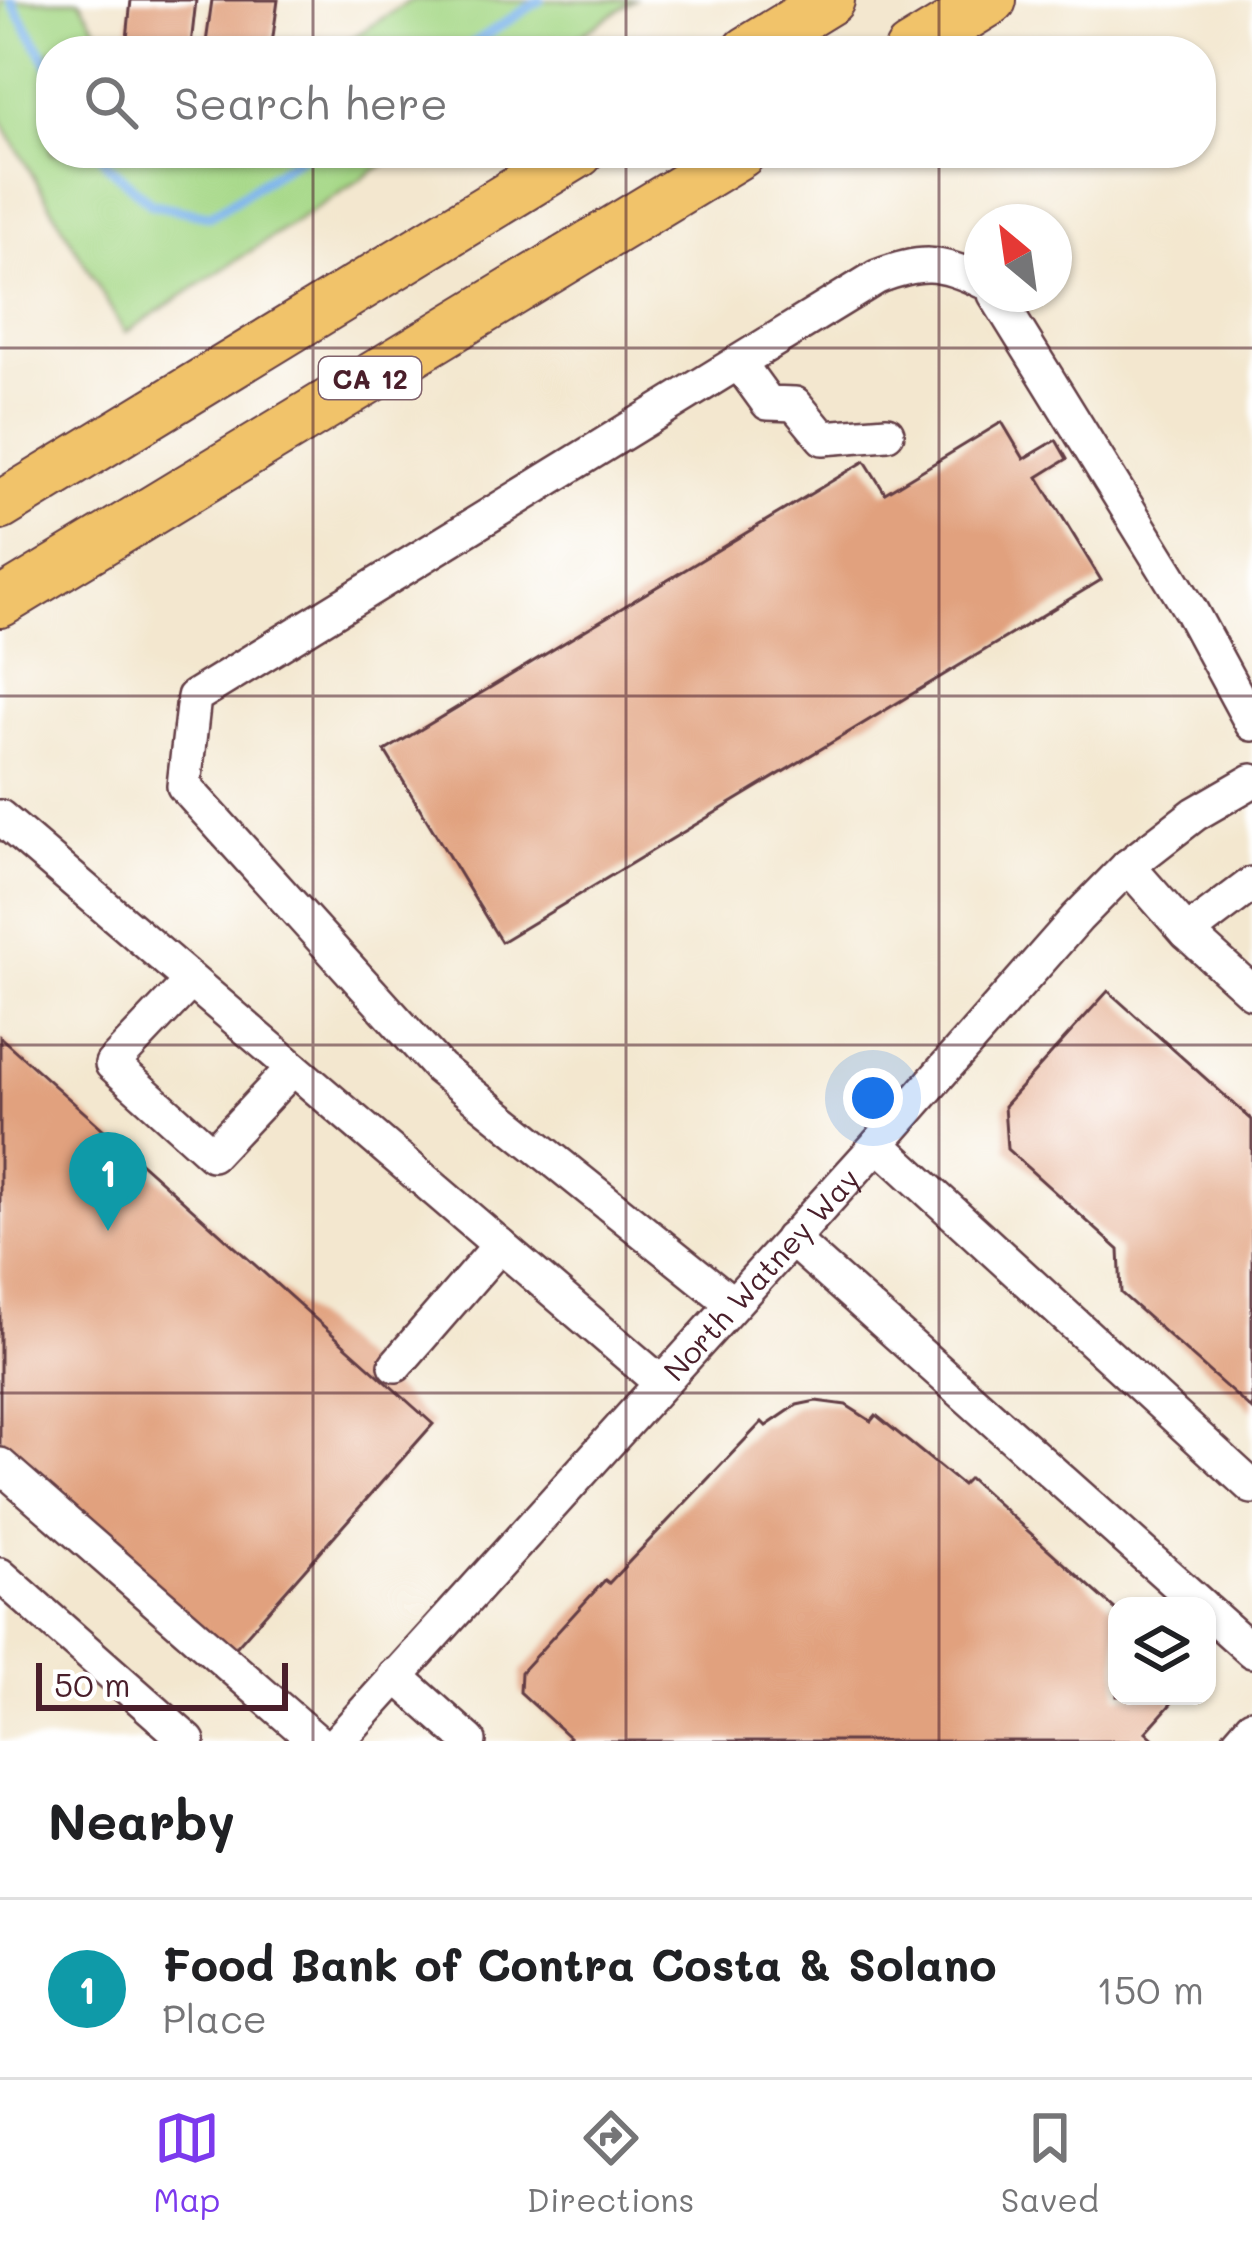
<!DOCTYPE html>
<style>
:root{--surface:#fff;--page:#f6f6f6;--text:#202124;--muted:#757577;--line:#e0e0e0;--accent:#7c3aed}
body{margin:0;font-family:Mali,sans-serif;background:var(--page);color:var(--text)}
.controls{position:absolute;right:36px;bottom:36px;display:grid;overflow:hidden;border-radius:24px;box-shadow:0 3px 9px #0004}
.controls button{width:108px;height:108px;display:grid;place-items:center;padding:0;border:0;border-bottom:3px solid var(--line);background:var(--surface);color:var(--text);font:60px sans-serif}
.compass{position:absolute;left:964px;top:204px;width:108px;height:108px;border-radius:50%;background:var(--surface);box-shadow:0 3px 9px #0004;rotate:331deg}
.scale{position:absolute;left:36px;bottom:30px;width:252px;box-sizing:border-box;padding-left:12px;border:6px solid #4a1f2b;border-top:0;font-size:33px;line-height:42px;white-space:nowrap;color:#4a1f2b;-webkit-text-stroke:9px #fff;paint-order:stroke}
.you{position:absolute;left:873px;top:1098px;width:42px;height:42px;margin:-30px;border:9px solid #fff;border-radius:50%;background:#1a73e8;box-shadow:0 0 0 18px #1a73e833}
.badge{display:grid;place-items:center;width:78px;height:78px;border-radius:50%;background:var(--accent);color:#fff;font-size:39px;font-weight:700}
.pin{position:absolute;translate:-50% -99px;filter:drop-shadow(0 3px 6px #0008)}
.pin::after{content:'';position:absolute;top:63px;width:42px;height:36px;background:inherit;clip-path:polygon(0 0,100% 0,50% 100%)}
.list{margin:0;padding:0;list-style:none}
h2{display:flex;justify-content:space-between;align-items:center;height:156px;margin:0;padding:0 48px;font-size:51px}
h2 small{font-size:39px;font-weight:400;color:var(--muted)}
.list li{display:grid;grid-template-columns:78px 1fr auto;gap:36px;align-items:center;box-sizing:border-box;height:180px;padding:0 48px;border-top:3px solid var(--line)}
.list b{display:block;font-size:45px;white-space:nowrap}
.list p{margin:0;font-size:39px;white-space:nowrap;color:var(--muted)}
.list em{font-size:39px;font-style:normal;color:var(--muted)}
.icon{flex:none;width:66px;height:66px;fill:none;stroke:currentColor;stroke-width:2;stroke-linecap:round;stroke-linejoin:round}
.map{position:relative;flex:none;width:1252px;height:1741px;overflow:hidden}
.search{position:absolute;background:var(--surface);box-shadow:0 3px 9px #0004;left:36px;right:36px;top:36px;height:132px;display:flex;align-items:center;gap:30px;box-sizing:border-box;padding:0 42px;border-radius:48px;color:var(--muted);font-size:45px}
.sheet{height:336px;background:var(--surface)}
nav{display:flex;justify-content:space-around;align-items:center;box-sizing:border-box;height:168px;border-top:3px solid var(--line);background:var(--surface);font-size:33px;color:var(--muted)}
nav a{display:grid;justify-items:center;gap:6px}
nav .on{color:var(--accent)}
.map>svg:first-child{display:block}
</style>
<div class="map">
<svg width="1252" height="1741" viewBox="0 0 1252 1741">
<rect width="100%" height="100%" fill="#fff"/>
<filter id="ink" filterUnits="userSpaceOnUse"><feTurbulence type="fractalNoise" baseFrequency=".00833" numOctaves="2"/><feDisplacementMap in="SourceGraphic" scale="24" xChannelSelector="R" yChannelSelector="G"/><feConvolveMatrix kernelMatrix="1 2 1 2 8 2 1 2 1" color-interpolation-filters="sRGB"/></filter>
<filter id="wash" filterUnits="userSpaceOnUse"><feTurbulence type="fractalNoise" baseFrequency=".004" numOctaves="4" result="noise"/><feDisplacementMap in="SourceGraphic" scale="48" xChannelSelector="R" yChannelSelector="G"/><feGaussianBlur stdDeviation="2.7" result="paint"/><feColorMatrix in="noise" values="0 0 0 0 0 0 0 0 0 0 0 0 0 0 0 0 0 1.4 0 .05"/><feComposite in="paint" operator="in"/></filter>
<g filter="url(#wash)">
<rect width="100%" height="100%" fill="#f3e7cf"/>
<!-- green -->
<path fill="#a6d887" stroke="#787c59" stroke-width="3" d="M 0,0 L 80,0 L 110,51 L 51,51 L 51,153 L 401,153 L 125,333 L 0,119 Z
M 411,0 L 634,0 L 556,51 L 332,51 Z"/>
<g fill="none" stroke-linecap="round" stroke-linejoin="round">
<!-- stream -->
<path stroke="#7ab3eb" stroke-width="10" d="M 11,0 L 51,69
M 462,51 L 540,0
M 101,153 L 108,165 L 151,204 L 210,216 L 306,153"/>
</g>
<g id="blocks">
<!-- building -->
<path fill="#e1a17e" d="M 131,0 L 196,0 L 191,45 L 127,39 Z
M 212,0 L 278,0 L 271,51 L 205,50 Z
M 1002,422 L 1024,459 L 1056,440 L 1067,459 L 1038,477 L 1101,580 L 501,942 L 385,751 L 865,461 L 885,493 Z
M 1108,991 L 1252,1120 L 1252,1410 L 1121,1293 L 1119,1250 L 1007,1149 L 1004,1106 Z
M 0,1037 L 433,1424 L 229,1655 L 0,1448 Z
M 816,1401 L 846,1405 L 871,1421 L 876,1415 L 962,1485 L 969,1478 L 1117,1611 L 1117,1696 L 1178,1696 L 1146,1732 L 1156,1741 L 565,1741 L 569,1737 L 520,1692 L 521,1672 L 605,1580 L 609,1583 L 762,1422 L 766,1426 L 797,1405 Z"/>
</g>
</g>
<g filter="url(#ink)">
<use href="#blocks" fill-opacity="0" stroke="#633d44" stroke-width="3"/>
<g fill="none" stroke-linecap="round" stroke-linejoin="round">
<defs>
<g id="minor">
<path d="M 995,294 L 1191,611 L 1252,724"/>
<path d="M 739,363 L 768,403 L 795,404 L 823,438 L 887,433"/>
<path d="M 0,817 L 661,1383"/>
<path d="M 1128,866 L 1187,933 L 1252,884"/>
<path d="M 1187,933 L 1252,992"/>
<path d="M 191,981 L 112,1064 L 212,1154 L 293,1068"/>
<path d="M 878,1144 L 1252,1487"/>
<path d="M 791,1239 L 1202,1606"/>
<path d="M 732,1303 L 439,1068 L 184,786 L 194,697 L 877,277 C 921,260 939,261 982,281"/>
<path d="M 396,1365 L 500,1245"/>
<path d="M 0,1465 L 316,1741"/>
<path d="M 0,1575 L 188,1741"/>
<path d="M 1207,1611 L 1252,1651"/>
<path d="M 395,1675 L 469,1741"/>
<path id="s1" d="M 338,1741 L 878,1144 L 1077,918 L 1128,866 L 1195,814 L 1252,781"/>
<path d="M 1239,1741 L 1252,1726"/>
</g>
<path id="highway" d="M 747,51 L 830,0
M 909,51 L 992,0
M 0,506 L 579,153
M 0,603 L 741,153"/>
</defs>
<!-- minor casing -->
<use href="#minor" stroke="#633d44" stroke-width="38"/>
<!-- highway casing -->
<use href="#highway" stroke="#633d44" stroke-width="52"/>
<!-- minor -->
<use href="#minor" stroke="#fff" stroke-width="33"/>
<!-- highway -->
<use href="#highway" stroke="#f1c36a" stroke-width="48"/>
</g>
</g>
<!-- grid -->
<path fill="none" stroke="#4a1f2b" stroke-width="3" stroke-opacity="0.55" d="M 313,0 L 313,51M 626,0 L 626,51M 939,0 L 939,51M 313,153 L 313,1741M 626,153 L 626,1741M 939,153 L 939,1741M 0,348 L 1252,348M 0,696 L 1252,696M 0,1045 L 1252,1045M 0,1393 L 1252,1393"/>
<g text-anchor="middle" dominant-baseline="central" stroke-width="10" stroke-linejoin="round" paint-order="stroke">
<!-- shield labels -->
<rect fill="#fff" stroke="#80626b" stroke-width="3" x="319" y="357" width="102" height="42" rx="9"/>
<g font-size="27" font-weight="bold" fill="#4a1f2b">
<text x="370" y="378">CA 12</text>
</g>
<!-- street labels -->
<g font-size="30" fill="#4a1f2b" stroke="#fff">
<text stroke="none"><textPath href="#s1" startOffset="630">North Watney Way</textPath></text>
</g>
</g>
</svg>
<div class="controls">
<button><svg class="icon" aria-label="layers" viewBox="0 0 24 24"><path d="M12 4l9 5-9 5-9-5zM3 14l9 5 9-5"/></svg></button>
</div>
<svg class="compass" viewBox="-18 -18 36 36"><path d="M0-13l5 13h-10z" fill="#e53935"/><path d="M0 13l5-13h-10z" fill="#757577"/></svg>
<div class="scale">50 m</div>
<div class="you"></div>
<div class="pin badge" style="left:108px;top:1231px;background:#0f9aa8">1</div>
<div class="search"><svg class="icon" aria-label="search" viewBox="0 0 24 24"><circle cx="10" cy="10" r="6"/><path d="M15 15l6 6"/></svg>Search here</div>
</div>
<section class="sheet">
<h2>Nearby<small></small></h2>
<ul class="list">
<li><span class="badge" style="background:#0f9aa8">1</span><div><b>Food Bank of Contra Costa &amp; Solano</b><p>Place</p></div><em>150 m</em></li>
</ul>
</section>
<nav>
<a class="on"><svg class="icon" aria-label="map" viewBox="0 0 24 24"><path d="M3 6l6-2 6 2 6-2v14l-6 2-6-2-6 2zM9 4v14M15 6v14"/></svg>Map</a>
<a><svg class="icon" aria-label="directions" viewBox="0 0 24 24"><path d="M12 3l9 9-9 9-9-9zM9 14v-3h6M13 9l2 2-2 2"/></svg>Directions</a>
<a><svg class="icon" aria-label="saved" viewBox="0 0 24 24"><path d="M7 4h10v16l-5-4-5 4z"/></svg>Saved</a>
</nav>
